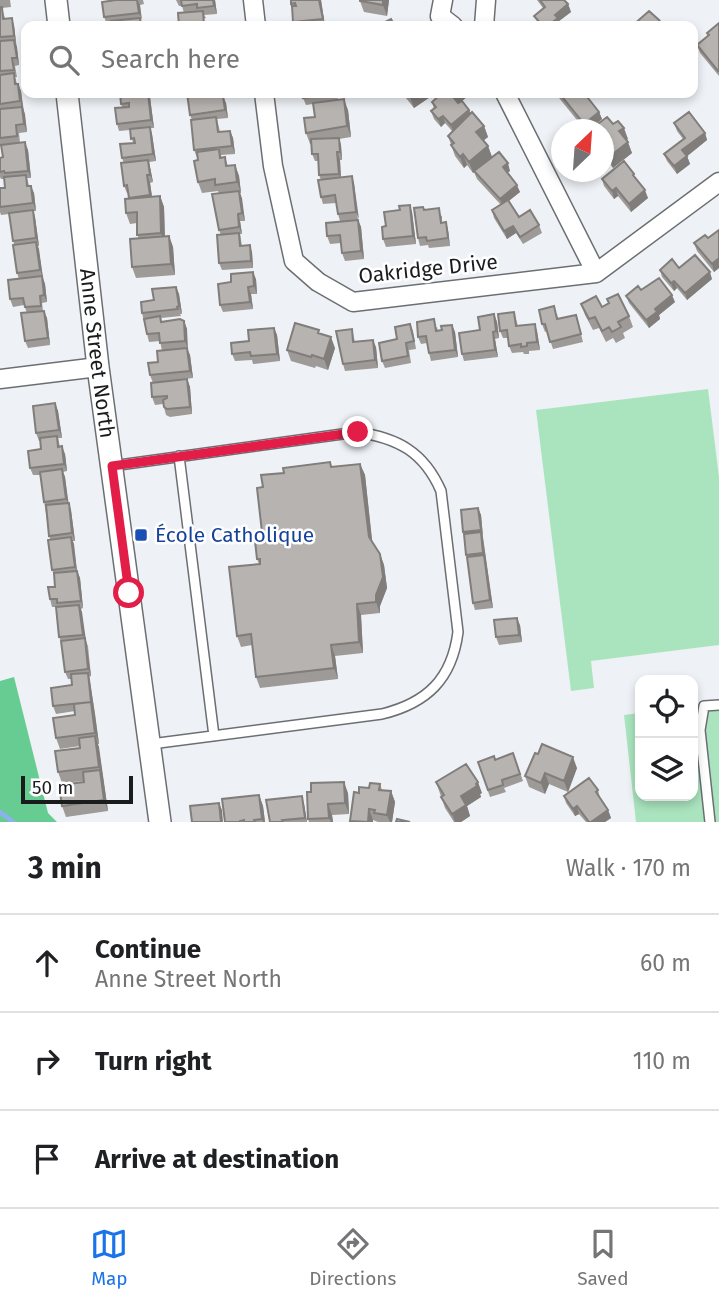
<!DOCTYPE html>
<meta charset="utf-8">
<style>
:root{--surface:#fff;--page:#f2f2f2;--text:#202124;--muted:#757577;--line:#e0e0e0;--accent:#1a73e8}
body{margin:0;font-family:"Fira Sans",sans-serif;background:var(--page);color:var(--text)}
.controls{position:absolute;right:21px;bottom:21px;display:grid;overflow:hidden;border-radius:14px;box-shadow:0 4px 10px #0003}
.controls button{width:63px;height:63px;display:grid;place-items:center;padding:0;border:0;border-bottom:2px solid var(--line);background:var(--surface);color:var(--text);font:35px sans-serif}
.compass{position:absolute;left:551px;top:119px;width:63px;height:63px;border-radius:50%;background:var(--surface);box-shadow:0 4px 10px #0003;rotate:25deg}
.scale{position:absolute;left:21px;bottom:18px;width:112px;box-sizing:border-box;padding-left:7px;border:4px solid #1a1b1c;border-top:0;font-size:19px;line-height:24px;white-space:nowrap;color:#1a1b1c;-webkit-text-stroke:5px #fff;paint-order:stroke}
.stop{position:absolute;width:21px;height:21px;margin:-16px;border:5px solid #e11d48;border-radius:50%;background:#fff}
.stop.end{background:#e11d48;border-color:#fff;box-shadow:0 2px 7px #0008}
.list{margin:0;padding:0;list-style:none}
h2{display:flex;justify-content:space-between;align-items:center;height:91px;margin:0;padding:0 28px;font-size:30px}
h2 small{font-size:23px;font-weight:400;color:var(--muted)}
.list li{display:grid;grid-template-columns:46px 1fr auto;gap:21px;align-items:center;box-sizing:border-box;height:98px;padding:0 28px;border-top:2px solid var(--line)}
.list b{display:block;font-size:26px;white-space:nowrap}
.list p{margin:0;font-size:23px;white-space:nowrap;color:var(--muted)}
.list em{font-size:23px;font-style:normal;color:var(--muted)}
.icon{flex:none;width:38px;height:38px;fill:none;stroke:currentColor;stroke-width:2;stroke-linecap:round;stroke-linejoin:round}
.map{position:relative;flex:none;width:719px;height:822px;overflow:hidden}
.search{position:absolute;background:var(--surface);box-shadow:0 4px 10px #0003;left:21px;right:21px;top:21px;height:77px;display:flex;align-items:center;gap:18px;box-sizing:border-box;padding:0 24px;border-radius:14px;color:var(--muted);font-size:26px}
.sheet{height:385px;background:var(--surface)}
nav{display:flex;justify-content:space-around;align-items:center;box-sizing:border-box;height:98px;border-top:2px solid var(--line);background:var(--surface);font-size:19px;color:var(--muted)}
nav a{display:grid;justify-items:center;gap:4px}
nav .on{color:var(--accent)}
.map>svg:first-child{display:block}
</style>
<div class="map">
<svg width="719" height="822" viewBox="0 0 719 822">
<rect width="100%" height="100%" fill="#eef2f6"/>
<!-- green -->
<path fill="#a9e4be" d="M 708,389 L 719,477 L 719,645 L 591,661 L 594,688 L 571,691 L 536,410 Z
M 719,702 L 719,822 L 636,822 L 624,715 L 640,713 L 640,796 L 693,796 L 693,705 Z"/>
<!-- forest -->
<path fill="#67cc92" d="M 14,677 L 48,813 L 57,822 L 0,822 L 0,681 Z"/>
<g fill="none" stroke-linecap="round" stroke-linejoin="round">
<!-- stream -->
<path stroke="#8eb0f1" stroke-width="4.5" d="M 0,812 L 13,822"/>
<defs>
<path id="service" d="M 179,456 L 214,736
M 112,466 L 357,432 C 398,438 424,452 441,491 L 458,632 C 452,679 427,703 382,714 L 151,744
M 710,822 L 700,730 L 704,706 L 719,705"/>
<path id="minor" d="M 253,0 L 256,26
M 443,0 L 440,16 L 453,26
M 484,26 L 486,0
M 264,93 L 273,166 L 294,261 L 318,282 L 353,302 L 596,273 L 719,182
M 505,93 L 596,273
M 0,379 L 98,367"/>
<g id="tertiary">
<path d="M 56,0 L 59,26"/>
<path id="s1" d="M 67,93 L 98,367 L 160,822"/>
</g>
</defs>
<!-- service casing -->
<use href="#service" stroke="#6c6f72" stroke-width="12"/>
<!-- minor casing -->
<use href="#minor" stroke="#6c6f72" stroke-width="21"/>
<!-- tertiary casing -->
<use href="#tertiary" stroke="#6c6f72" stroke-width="24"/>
<!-- service -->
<use href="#service" stroke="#fff" stroke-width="9"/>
<!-- minor -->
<use href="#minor" stroke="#fff" stroke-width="18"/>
<!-- tertiary -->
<use href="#tertiary" stroke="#fff" stroke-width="21"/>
</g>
<!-- wall -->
<path fill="#9d9a97" d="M 0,0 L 10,0 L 11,7 L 2,8 L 5,18 L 14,25 L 19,65 L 15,66 L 17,77 L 15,77 L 17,84 L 18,84 L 21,91 L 27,132 L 19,133 L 20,143 L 28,150 L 31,178 L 27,178 L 29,186 L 34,193 L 36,211 L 33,211 L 35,217 L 39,246 L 38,246 L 43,278 L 45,284 L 47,302 L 42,303 L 43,311 L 47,318 L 50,345 L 28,348 L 25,341 L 27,313 L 24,305 L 13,307 L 10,299 L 19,279 L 17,273 L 14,245 L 9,214 L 1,215 L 0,212 L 0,188 L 5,188 L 4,179 L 1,179 L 0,177 L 0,158 L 3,157 L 1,146 L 0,146 Z
M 109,0 L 143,0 L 144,4 L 140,5 L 141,20 L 143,26 L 111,26 L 111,24 L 107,24 L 104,17 L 109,2 Z
M 176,0 L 215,0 L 217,14 L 204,15 L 206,18 L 179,26 L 184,13 L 182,6 L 179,6 Z
M 321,0 L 325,26 L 327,26 L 295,26 L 291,4 Z
M 389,0 L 387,16 L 364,12 L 360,1 Z
M 537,0 L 564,0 L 568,4 L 571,12 L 559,21 L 560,25 L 559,26 L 540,26 L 534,16 L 543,8 Z
M 719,23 L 719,76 L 700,53 L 697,45 L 708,36 L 707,33 Z
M 115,93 L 149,93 L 150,97 L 154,128 L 150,128 L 152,134 L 156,161 L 149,162 L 153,182 L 150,183 L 152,197 L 160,196 L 164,207 L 165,236 L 169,236 L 173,247 L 175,275 L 136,278 L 132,267 L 139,238 L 137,235 L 137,223 L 130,224 L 126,213 L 130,199 L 128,193 L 127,193 L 124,186 L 124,163 L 122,158 L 133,143 L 130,130 L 119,131 L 117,124 L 122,108 L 120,95 L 116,95 Z
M 187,93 L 213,93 L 214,97 L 226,103 L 228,118 L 217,119 L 220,132 L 230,131 L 233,138 L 235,154 L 221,155 L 222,158 L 225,157 L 228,166 L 235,165 L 239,176 L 241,193 L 240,193 L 245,221 L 240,221 L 242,234 L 240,234 L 242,246 L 252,252 L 253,268 L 222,270 L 219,263 L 221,235 L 219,230 L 219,194 L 218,191 L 202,193 L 198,182 L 198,160 L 194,150 L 192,120 L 190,115 Z
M 337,93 L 338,100 L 348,110 L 351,137 L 339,139 L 341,145 L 342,160 L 340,160 L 341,177 L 354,183 L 358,220 L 361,227 L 364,259 L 345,261 L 342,253 L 341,243 L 330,244 L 327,236 L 340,221 L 338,214 L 336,203 L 323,204 L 321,197 L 321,180 L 319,175 L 318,161 L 315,161 L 312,154 L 311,144 L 310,144 L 306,133 L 315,117 L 313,104 L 306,105 L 303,98 Z
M 402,93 L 436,93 L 414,108 Z
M 442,93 L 467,93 L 468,96 L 462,101 L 469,110 L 471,114 L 484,126 L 488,137 L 483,141 L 488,146 L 492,157 L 510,171 L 507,173 L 520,192 L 509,201 L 519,217 L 539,225 L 542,233 L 523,244 L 516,233 L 507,239 L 494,218 L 492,210 L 501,205 L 477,179 L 474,172 L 473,173 L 467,165 L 464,168 L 455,156 L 448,136 L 452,131 L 445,123 L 441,127 L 434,119 L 431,111 L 434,109 L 432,102 Z
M 555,93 L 584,93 L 599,112 L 602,119 L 590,129 L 591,129 L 613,124 L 628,139 L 626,140 L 632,153 L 613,168 L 604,156 L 604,130 L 585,130 Z
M 674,123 L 705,133 L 707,140 L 687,156 L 690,164 L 677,174 L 667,161 L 664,154 L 683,139 L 677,131 Z
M 602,179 L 636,180 L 648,198 L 631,212 L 618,196 L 614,199 L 604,186 Z
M 423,207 L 425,210 L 442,216 L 442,223 L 446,222 L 448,230 L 450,246 L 429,248 L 428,245 L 420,246 L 418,238 Z
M 412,212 L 416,244 L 386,247 L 383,239 L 386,226 Z
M 719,230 L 719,268 L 714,272 L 697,251 L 694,243 L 708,238 Z
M 679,268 L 712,279 L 687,300 L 677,288 L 674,291 L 662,277 L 660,270 Z
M 256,279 L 257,294 L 251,294 L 253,309 L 223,312 L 220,305 Z
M 176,287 L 179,294 L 182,314 L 180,314 L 181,316 L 161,318 L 162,322 L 184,321 L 187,329 L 187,349 L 190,355 L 193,378 L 160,382 L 187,379 L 190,387 L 192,414 L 170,417 L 166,415 L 163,404 L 155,405 L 152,397 L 153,383 L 150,375 L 158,362 L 162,351 L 160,341 L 149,342 L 142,313 L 154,300 Z
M 641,290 L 675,302 L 659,315 L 660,319 L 649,328 L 629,303 L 626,296 Z
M 581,304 L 602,307 L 629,316 L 633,327 L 623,333 L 625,338 L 616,343 L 613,338 L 606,342 L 599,328 L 593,330 L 585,315 Z
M 514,312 L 518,326 L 537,331 L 540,350 L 529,351 L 529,354 L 524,354 L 523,352 L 512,353 L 509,346 L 508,338 L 503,338 L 500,331 Z
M 494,314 L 497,322 L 499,338 L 495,339 L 498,357 L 464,361 L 462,354 L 480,330 Z
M 557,314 L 558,319 L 576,315 L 583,342 L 553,349 L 547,331 L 545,332 L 542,324 Z
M 410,324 L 413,331 L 416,349 L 409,350 L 411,363 L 385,368 L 382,361 L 397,339 Z
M 452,325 L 455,332 L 458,357 L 431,361 L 429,353 L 427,343 L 421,344 L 418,337 L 437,327 L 438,331 L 442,330 Z
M 274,328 L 277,335 L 280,361 L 253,364 L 252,360 L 235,361 L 232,354 L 249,341 Z
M 352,329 L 355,342 L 376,347 L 378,368 L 345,371 L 343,364 Z
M 320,334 L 335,348 L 328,370 L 316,366 L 315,368 L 291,361 L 287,350 Z
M 55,403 L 58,411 L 62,438 L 58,438 L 60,447 L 65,454 L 67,471 L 63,472 L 65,477 L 68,503 L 71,510 L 75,541 L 73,541 L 77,571 L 80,578 L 83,608 L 81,609 L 85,639 L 88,646 L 91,676 L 89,677 L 95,713 L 99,744 L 98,744 L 108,811 L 66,817 L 62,806 L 84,782 L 84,781 L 62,783 L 58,772 L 80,748 L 80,746 L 60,749 L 56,738 L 75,715 L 75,711 L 56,714 L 53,706 L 72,685 L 71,679 L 68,679 L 65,672 L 62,644 L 59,637 L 58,607 L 52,607 L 50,599 L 55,587 L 54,575 L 52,570 L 50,540 L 40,475 L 33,475 L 30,468 L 41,449 L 40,441 L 39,441 L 36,433 Z
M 330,462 L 332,467 L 360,464 L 365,475 L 372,542 L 380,554 L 384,565 L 387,588 L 380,606 L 380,613 L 361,615 L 363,653 L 335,656 L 338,679 L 260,688 L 256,677 L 252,645 L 241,647 L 237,636 L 259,564 L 257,559 L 263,541 L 263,487 L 284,473 Z
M 478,508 L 481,515 L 483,537 L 493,608 L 475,610 L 473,603 L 461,510 Z
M 520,625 L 522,642 L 499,645 L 496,637 Z
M 513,753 L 523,781 L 504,788 L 506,792 L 490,797 L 478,762 L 495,760 Z
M 577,768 L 568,792 L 549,784 L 545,794 L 529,787 L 525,776 Z
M 436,782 L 482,793 L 480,794 L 481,797 L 467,806 L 470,816 L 461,822 L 454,822 L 445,808 Z
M 380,784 L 382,790 L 391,791 L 395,802 L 392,822 L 378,822 L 373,820 L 373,822 L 350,822 L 359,793 Z
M 598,790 L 600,798 L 608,810 L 611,818 L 605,822 L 586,822 L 579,814 L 575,816 L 566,803 L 564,796 Z
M 307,792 L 348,793 L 349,814 L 332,815 L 333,822 L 309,822 L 308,819 Z
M 259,795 L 263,806 L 265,822 L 225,822 Z
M 304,804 L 307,822 L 270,822 Z"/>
<!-- shaded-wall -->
<path fill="#807d7b" d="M 137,0 L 140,5 L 142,20 L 139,13 Z
M 213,0 L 215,0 L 217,14 L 214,6 Z
M 319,0 L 321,0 L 325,26 L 323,19 Z
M 383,0 L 389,0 L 387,16 L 383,5 Z
M 568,4 L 571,12 L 559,21 L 560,25 L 559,26 L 547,26 L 555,15 Z
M 12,18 L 14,25 L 16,43 L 14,36 Z
M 14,40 L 17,47 L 19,65 L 17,58 Z
M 18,84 L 21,91 L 23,108 L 25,114 L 27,132 L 24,124 Z
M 148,93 L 150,97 L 154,128 L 151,120 Z
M 417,93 L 436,93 L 414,108 L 410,97 Z
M 461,93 L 467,93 L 468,96 L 457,105 L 454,98 Z
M 223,96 L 226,103 L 228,118 L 225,110 Z
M 344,99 L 348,110 L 351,137 L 347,126 Z
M 469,110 L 472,117 L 453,133 L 451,125 Z
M 599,112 L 602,119 L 589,130 L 586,130 L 584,124 Z
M 443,116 L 445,123 L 441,127 L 438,119 Z
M 484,126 L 488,137 L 480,143 L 476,132 Z
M 150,127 L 152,134 L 156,161 L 153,154 Z
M 624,128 L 628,139 L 623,142 L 619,131 Z
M 230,131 L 233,138 L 235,154 L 232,146 Z
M 705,133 L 707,140 L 685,158 L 682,150 Z
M 339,138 L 341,145 L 342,160 L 340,152 Z
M 25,142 L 28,150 L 31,178 L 28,171 Z
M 628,142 L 632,153 L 613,168 L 609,157 Z
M 488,146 L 492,157 L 473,173 L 469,162 Z
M 337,152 L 340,160 L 341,181 L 339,174 Z
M 463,154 L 467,165 L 464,168 L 460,157 Z
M 687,156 L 690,164 L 677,174 L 674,166 Z
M 148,160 L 150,167 L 153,182 L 150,175 Z
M 508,163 L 510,171 L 505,174 L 503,167 Z
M 235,165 L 239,176 L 241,193 L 237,182 Z
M 147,175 L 150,183 L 153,203 L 150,195 Z
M 352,176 L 354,183 L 359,219 L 356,212 Z
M 517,185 L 520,192 L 502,206 L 500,199 Z
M 31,186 L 34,193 L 36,211 L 33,203 Z
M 616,188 L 618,196 L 614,199 L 612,191 Z
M 645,190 L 648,198 L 631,212 L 629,204 Z
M 239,191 L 242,198 L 245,221 L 242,213 Z
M 160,196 L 164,207 L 165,244 L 161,233 Z
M 410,205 L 412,212 L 416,244 L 413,236 Z
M 33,210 L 35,217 L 39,246 L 36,238 Z
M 238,214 L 240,221 L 242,234 L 239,227 Z
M 358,220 L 361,227 L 364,259 L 361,251 Z
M 446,222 L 448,230 L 450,246 L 448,238 Z
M 513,226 L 516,233 L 507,239 L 504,231 Z
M 169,236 L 173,247 L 175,275 L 171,264 Z
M 36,242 L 39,249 L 43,278 L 40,270 Z
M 250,245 L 252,252 L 253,268 L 251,261 Z
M 719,258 L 719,268 L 714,272 L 712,264 Z
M 253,272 L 256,279 L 257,294 L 254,286 Z
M 710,272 L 712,279 L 687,300 L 685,293 Z
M 42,276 L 45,284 L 47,302 L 44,295 Z
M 674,281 L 677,288 L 674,291 L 671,283 Z
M 176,287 L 179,294 L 182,314 L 179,306 Z
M 248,287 L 251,294 L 253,309 L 250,302 Z
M 672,295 L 675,302 L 659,315 L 660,319 L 649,328 L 646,320 L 655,309 Z
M 44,311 L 47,318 L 50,345 L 48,338 Z
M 494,314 L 497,322 L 499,338 L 496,331 Z
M 184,321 L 187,329 L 188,349 L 185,341 Z
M 535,324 L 537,331 L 540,350 L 537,342 Z
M 452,325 L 455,332 L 458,357 L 455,350 Z
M 274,328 L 277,335 L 280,361 L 277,354 Z
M 493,332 L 495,339 L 498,357 L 495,350 Z
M 331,337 L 335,348 L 328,370 L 324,359 Z
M 373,340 L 376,347 L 378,368 L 375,360 Z
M 187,348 L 190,355 L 193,378 L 190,371 Z
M 187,379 L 190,387 L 192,414 L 190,407 Z
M 55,403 L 58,411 L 62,438 L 59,430 Z
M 62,446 L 65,454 L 67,471 L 64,464 Z
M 360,464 L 365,475 L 373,548 L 369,537 Z
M 62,469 L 65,477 L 69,506 L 66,499 Z
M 69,503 L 71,510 L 75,541 L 72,533 Z
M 478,508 L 481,515 L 483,537 L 481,530 Z
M 481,532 L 483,539 L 493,608 L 490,600 Z
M 71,537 L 74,544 L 77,571 L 80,578 L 83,608 L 81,601 L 77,574 L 75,567 Z
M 380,554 L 384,565 L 387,588 L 380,606 L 380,613 L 376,602 Z
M 357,604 L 361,615 L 363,653 L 359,642 Z
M 79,605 L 82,612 L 91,676 L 88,669 L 85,641 L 83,635 Z
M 517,618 L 520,625 L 522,642 L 519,635 Z
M 331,645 L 335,656 L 338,679 L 334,668 Z
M 88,673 L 90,680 L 99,744 L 95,733 Z
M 95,736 L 99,747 L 108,811 L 104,800 Z
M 573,757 L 577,768 L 568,792 L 564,781 Z
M 545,773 L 549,784 L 545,794 L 541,783 Z
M 344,782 L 348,793 L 349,814 L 345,803 Z
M 478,782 L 482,793 L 480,794 L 481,797 L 467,806 L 470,816 L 461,822 L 455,822 L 452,814 L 461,796 Z
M 391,791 L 395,802 L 392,822 L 390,822 L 387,815 Z
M 259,795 L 263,806 L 265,822 L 263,822 L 262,819 Z
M 302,796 L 304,804 L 307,822 L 305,818 Z
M 219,803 L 222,810 L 223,822 L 221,822 Z
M 328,804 L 332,815 L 333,822 L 331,822 L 329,818 Z
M 577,806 L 579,814 L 575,816 L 573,809 Z
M 369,809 L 373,820 L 373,822 L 368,822 Z
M 608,810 L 611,818 L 605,822 L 591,822 Z"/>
<!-- building -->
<path fill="#b7b3b0" stroke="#807d7b" stroke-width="2" d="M 116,0 L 137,0 L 139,13 L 104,17 L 102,2 Z
M 181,0 L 213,0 L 214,6 L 197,8 L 197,4 L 182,6 Z
M 291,0 L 319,0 L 323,19 L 293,22 L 292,6 L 296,6 L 295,3 L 291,4 Z
M 360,0 L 383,0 L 383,5 L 360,1 Z
M 540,0 L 564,0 L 568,4 L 555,15 L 558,18 L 547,26 L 543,26 L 534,16 L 545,7 Z
M 0,7 L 2,7 L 3,19 L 12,18 L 14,36 L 0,37 Z
M 203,11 L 204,25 L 216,24 L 216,26 L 179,26 L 178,13 Z
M 649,11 L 659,20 L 663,26 L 632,26 Z
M 140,18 L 141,26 L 111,26 L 111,21 Z
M 391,19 L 394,25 L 397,23 L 399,26 L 377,26 Z
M 719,23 L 719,70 L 718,71 L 697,45 L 709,35 L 707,33 Z
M 14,40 L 17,58 L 12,58 L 14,70 L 0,71 L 0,41 Z
M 14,73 L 15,84 L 18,84 L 20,101 L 0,104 L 0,75 Z
M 120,93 L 148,93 L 151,120 L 117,124 L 115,108 L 129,107 L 129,103 L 121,104 Z
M 187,93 L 212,93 L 212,97 L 223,96 L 225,110 L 190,115 Z
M 302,93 L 336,93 L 303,98 Z
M 407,93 L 417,93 L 410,97 Z
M 442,93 L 461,93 L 454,98 L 458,103 L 462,101 L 469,110 L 451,125 L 443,116 L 438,119 L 431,111 L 436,107 L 432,102 Z
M 559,93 L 584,93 L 599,112 L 584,124 Z
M 344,99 L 347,126 L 306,133 L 304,118 L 315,117 L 313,103 Z
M 22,107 L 24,124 L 16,125 L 17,136 L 0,138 L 0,109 Z
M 472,112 L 484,126 L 476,132 L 488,146 L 469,162 L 463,154 L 460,157 L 451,145 L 454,143 L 448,136 Z
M 689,112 L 705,133 L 682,150 L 687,156 L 674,166 L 664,154 L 685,138 L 674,123 Z
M 216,117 L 218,132 L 230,131 L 232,146 L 194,150 L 191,120 Z
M 607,117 L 613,124 L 618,121 L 624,128 L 619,131 L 628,142 L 609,157 L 604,150 L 604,130 L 586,130 L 589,127 L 591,129 Z
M 150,127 L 153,154 L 122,158 L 120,144 L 135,143 L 134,138 L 131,139 L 130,129 Z
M 339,138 L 340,152 L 337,152 L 339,174 L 319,175 L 318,154 L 312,154 L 311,139 Z
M 25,142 L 28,171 L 5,173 L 4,171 L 0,172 L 0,158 L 3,157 L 1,145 Z
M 219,149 L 220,158 L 225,157 L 226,166 L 235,165 L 237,182 L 215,185 L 215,179 L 198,182 L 194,161 L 198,160 L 197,152 Z
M 499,152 L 508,163 L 503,167 L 517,185 L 500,199 L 474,171 Z
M 148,160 L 150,175 L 147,175 L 150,195 L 129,198 L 127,185 L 124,186 L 121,163 Z
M 624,161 L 634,174 L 633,175 L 645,190 L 629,204 L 616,188 L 612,191 L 602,179 Z
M 26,175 L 27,186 L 31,186 L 33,203 L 0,207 L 0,188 L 5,188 L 4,177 Z
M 352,176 L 356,212 L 338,214 L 335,195 L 321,197 L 318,180 Z
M 239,191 L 242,213 L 238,214 L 239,227 L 219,230 L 212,194 Z
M 160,196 L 161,233 L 137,235 L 137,212 L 126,213 L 125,199 Z
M 508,200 L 519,217 L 530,210 L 539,225 L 520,237 L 513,226 L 504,231 L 492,210 Z
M 410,205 L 413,236 L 383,239 L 382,227 L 386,226 L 384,212 L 400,210 L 399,206 Z
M 423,207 L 424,210 L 439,208 L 441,223 L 446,222 L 448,238 L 427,241 L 426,237 L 418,238 L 414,208 Z
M 33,210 L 36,238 L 13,241 L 9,213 Z
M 358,220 L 361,251 L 342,253 L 340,235 L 327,236 L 326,223 Z
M 719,230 L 719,258 L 712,264 L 694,243 L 705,235 L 708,238 Z
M 239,233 L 240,246 L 250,245 L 251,261 L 219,263 L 217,235 Z
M 169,236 L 171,264 L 132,267 L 130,239 Z
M 36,242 L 40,270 L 17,273 L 13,245 Z
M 695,255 L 710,272 L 685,293 L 674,281 L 671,283 L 660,270 L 672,259 L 679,268 Z
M 253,272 L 254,286 L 248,287 L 250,302 L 220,305 L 218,284 L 231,282 L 231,274 Z
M 42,276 L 44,295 L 40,296 L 41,306 L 25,307 L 23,298 L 10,299 L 8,280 Z
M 659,278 L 672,295 L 655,309 L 657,312 L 646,320 L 626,296 L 638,286 L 641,290 Z
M 176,287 L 179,306 L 177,307 L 178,309 L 142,313 L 141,302 L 154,300 L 152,289 Z
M 618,294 L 629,316 L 618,322 L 621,327 L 612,332 L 609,327 L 602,331 L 595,317 L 589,319 L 581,304 L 596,296 L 602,307 L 609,303 L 607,299 Z
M 554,306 L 557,319 L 576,315 L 581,334 L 550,342 L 545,324 L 542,324 L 539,310 Z
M 44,311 L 48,338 L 25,341 L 21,313 Z
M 514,312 L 516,326 L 535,324 L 537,342 L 527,343 L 527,346 L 521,347 L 521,344 L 509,346 L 507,330 L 500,331 L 498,314 Z
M 494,314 L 496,331 L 493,332 L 495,350 L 462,354 L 459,333 L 480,330 L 478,317 Z
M 160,316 L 161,322 L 180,319 L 184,321 L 185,341 L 160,343 L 159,333 L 147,334 L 144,319 Z
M 434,319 L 436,331 L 442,330 L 441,326 L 452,325 L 455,350 L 429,353 L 426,336 L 418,337 L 417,322 Z
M 295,323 L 319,330 L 318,333 L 331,337 L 324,359 L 312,355 L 311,357 L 287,350 Z
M 410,324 L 414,341 L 406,343 L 408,356 L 382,361 L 379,343 L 397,339 L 395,327 Z
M 274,328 L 277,354 L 251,356 L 250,352 L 232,354 L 231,343 L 249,341 L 248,330 Z
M 352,329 L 353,342 L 373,340 L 375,360 L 343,364 L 336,331 Z
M 187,348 L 190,371 L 150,375 L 148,363 L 158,362 L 157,351 Z
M 187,379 L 190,407 L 167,409 L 164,407 L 163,400 L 167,398 L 167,396 L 152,397 L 151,383 Z
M 55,403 L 59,430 L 36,433 L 33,406 Z
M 57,436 L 58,447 L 62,446 L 64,464 L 30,468 L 28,451 L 41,449 L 40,438 Z
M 330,462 L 331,467 L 360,464 L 369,537 L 380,554 L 383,577 L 376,595 L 376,602 L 357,604 L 359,642 L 331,645 L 334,668 L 256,677 L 251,634 L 237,636 L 229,567 L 260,564 L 260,559 L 257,559 L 255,541 L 263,541 L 257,488 L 263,487 L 261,475 L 284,473 L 283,468 Z
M 62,469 L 66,499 L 44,502 L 40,472 Z
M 69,503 L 72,533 L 49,536 L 46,505 Z
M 478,508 L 481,530 L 463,532 L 461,510 Z
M 481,532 L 483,553 L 466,555 L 464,534 Z
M 71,537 L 75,567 L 52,570 L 48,540 Z
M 484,555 L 490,600 L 473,603 L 467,557 Z
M 77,571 L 81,601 L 57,603 L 57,599 L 50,599 L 48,587 L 55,587 L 54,573 Z
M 79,605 L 83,635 L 59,637 L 56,607 Z
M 517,618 L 519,635 L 496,637 L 494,620 Z
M 85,638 L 88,669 L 65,672 L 61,641 Z
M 88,673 L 91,702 L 53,706 L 51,688 L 72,685 L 71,674 Z
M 91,702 L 95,733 L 56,738 L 53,718 L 75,715 L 74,704 Z
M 95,736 L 99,767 L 58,772 L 55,751 L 80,748 L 79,738 Z
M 542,744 L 573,757 L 564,781 L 545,773 L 541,783 L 525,776 L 535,753 L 538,754 Z
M 513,753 L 520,774 L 502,780 L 503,785 L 488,790 L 478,762 L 494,756 L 495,760 Z
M 466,764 L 478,782 L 476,784 L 477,786 L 461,796 L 466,805 L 452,814 L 441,797 L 444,795 L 436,782 Z
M 100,770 L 104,800 L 62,806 L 59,785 L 84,782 L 83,772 Z
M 589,778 L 598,790 L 596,792 L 608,810 L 591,822 L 589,822 L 577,806 L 573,809 L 564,796 Z
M 344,782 L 345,803 L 328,804 L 329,818 L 308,819 L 307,792 L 311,792 L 311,783 Z
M 370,783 L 380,784 L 379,790 L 391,791 L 387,815 L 374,813 L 375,810 L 369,809 L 368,822 L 350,821 L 354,792 L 359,793 L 359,787 L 369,788 Z
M 259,795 L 262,819 L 254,820 L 255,822 L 244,822 L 244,820 L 240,821 L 240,822 L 225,822 L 222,799 Z
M 302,796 L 305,818 L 282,820 L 283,822 L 270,822 L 266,800 Z
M 219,803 L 221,822 L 192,822 L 190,806 Z
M 397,819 L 410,822 L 396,822 Z"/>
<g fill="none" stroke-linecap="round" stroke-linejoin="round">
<!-- route -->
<path stroke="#e11d48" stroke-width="9" d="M 129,593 L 112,466 L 358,432"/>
</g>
<!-- markers -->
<rect fill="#1a4fb4" stroke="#fff" stroke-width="2.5" x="134" y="528" width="14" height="14" rx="3.5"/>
<g text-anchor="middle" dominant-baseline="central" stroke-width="5" stroke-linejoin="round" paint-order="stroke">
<!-- street labels -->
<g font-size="21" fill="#1a1b1c" stroke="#fff">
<text transform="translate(428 269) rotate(-6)">Oakridge Drive</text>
<text stroke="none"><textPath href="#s1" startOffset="262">Anne Street North</textPath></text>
</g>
<!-- transit labels -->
<g font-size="21" fill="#164399" stroke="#fff" text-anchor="start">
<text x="155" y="535">École Catholique</text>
</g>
</g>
</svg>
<div class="controls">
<button><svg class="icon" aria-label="locate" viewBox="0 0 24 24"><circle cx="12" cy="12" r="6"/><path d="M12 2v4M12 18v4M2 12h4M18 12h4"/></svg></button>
<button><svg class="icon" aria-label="layers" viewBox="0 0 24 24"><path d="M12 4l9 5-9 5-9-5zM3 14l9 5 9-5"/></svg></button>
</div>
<svg class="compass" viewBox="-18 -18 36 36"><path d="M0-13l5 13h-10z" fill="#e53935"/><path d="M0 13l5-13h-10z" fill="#757577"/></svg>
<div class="scale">50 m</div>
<div class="stop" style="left:129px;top:593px"></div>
<div class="stop end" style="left:358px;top:432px"></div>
<div class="search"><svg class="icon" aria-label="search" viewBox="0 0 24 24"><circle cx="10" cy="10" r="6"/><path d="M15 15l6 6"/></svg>Search here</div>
</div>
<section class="sheet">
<h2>3 min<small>Walk · 170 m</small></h2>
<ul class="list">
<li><svg class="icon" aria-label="ahead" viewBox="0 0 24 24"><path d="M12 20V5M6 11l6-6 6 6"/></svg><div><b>Continue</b><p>Anne Street North</p></div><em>60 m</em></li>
<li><svg class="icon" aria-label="right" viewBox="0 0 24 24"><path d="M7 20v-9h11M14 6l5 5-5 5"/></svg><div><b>Turn right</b></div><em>110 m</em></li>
<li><svg class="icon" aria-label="arrive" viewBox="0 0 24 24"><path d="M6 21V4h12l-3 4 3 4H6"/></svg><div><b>Arrive at destination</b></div></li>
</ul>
</section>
<nav>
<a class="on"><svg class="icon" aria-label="map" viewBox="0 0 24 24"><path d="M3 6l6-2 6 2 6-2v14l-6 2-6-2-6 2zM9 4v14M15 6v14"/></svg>Map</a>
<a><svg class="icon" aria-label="directions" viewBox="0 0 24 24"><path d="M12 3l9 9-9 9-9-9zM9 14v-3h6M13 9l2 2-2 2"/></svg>Directions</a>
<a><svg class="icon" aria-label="saved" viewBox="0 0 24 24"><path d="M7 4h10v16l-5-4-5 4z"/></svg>Saved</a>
</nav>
